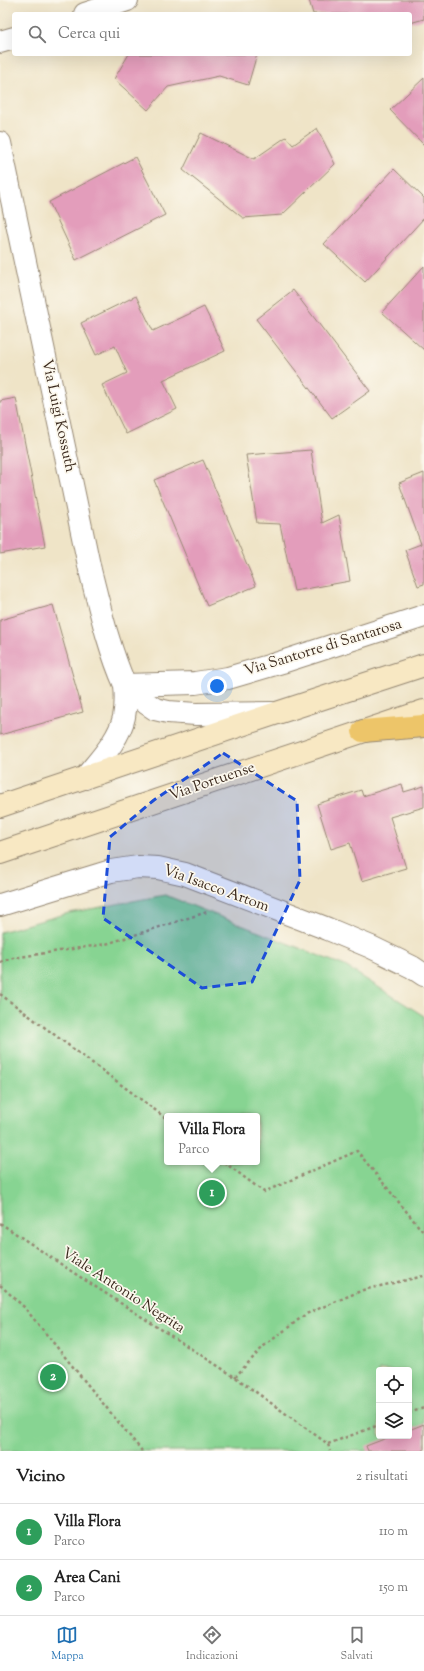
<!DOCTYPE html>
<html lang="it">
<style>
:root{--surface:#fff;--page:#f6f6f6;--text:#222;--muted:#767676;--line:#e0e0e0;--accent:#1f6fb2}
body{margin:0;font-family:"Sorts Mill Goudy",serif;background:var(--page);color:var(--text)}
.controls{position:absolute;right:12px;bottom:12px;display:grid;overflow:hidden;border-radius:4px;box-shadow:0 4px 16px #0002}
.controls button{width:36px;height:36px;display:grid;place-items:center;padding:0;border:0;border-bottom:1px solid var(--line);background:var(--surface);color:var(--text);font:20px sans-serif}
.you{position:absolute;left:217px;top:686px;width:14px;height:14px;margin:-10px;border:3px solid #fff;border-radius:50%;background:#1a73e8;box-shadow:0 0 0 6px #1a73e833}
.badge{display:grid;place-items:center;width:26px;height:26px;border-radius:50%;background:var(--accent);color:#fff;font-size:13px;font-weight:700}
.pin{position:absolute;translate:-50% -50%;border:2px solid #fff;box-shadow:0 1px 4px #0006}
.popup{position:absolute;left:164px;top:1113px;width:96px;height:52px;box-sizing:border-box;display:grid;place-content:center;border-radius:4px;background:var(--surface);filter:drop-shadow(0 1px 3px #0005);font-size:13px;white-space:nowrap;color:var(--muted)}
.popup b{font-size:15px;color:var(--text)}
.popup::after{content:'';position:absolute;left:50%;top:100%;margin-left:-8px;border:8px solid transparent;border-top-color:var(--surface)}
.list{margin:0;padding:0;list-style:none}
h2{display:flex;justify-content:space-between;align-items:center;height:52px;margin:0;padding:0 16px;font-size:17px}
h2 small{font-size:13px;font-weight:400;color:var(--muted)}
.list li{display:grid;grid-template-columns:26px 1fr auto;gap:12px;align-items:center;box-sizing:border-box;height:56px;padding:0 16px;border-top:1px solid var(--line)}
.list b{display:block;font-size:15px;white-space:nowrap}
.list p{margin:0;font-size:13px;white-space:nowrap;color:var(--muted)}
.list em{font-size:13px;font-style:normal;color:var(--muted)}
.icon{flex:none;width:22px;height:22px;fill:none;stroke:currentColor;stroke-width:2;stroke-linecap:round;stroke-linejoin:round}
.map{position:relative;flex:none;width:424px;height:1451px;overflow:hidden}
.search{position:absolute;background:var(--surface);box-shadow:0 4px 16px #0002;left:12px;right:12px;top:12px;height:44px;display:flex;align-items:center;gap:10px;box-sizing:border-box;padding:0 14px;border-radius:4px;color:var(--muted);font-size:15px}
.sheet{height:164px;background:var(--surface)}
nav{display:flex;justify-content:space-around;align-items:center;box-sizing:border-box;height:56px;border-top:1px solid var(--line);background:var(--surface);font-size:11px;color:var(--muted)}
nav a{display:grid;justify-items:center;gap:2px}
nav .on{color:var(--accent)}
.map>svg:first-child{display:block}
</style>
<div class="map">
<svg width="424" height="1451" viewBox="0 0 424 1451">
<rect width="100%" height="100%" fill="#fbf7ec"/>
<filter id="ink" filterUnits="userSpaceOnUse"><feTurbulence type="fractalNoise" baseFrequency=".025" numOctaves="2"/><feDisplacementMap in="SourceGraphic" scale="8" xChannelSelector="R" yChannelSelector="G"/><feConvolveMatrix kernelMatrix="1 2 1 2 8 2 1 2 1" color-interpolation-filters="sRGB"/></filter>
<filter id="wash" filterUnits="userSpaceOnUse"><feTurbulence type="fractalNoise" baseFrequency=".012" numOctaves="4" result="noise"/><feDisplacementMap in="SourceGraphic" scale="16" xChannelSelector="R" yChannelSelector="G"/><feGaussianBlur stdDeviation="0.9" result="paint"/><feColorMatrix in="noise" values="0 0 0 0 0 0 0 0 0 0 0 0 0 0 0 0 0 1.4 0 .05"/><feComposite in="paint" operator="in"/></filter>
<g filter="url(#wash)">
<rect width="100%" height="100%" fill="#efe4c7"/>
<!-- green -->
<path fill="#87d492" stroke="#617f58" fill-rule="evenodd" d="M 165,895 L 345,966 L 424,1016 L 424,1451 L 0,1451 L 0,932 L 69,913 ZM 167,1116 L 257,1116 L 257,1162 L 167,1162 ZM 379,1370 L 409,1370 L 409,1436 L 379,1436 Z"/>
<g id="blocks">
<!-- building -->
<path fill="#e39dbb" d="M 309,0 L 423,0 L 424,19 L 410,23 L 410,14 L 313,14 Z
M 129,54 L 257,54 L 248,85 L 219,76 L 168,87 L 148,110 L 114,79 Z
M 424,78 L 424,145 L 390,110 Z
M 317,128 L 335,164 L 282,215 L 243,218 L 183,170 L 201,133 L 254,159 L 286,137 L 293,145 Z
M 135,157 L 165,215 L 76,260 L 49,202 Z
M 394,169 L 424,198 L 424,218 L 365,282 L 324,244 Z
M 424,266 L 424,350 L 382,312 Z
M 293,290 L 370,391 L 332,418 L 256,319 Z
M 136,296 L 153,331 L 204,307 L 225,351 L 163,380 L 177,409 L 126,434 L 102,385 L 127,373 L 115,346 L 96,355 L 81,323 Z
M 16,398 L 45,546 L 0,554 L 0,401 Z
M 311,450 L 322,523 L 339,515 L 350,581 L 294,591 L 280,524 L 257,523 L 246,455 Z
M 203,460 L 256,586 L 207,606 L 154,480 Z
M 424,473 L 424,584 L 418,586 L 405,550 L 421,544 L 399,483 Z
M 53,605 L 83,712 L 0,735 L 0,620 Z
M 402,784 L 404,792 L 424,786 L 424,807 L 390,817 L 406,868 L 362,881 L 350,843 L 331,849 L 317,804 L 361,790 L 363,796 Z
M 424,1424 L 424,1451 L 368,1451 L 366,1446 L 392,1436 L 409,1436 L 409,1430 Z"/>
</g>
</g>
<g filter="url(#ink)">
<use href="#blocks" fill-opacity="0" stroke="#958772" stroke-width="1"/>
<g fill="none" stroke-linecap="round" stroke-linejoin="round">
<defs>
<path id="minor" d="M 85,14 L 127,0
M 0,42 L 14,38
M 0,143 L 90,570 C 100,609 109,649 125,685 L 195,683 L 228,678 L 282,662 L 424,616
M 85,778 C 99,760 119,740 124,717 C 126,707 126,696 125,685 L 146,703 L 155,709 L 168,712 L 196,714 L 272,713
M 0,905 L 111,871 L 138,867 L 158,868 L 185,874 L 328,929 L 371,947 L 412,967 L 424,975"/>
<path id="secondary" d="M 0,806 L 277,713 L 424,665
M 0,853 L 424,711"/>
<path id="trunk" d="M 363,731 L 424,726"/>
</defs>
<!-- minor casing -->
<use href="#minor" stroke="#958772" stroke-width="24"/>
<!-- secondary casing -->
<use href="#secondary" stroke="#958772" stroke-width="24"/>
<!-- trunk casing -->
<use href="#trunk" stroke="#958772" stroke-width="24"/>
<!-- path -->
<path stroke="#958772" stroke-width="2.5" stroke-dasharray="3 3" stroke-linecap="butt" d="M 0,962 L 13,958 L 106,944 L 207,912
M 0,994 L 167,1119
M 224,1162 L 264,1192 L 357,1151 L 424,1233
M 0,1223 L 74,1273 L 235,1377 L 328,1444 L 330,1451
M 0,1285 L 24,1307 L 142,1451
M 235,1377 L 264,1346 L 306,1314 L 363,1290 L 424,1276
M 409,1413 L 424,1408
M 328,1444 L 379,1425"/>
<!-- minor -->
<use href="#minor" stroke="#fff" stroke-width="22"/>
<!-- secondary -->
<use href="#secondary" stroke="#f8e8c3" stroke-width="22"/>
<!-- trunk -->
<use href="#trunk" stroke="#edc569" stroke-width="22"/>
</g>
</g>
<!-- marked area -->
<path fill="#1d4ed8" fill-opacity="0.2" stroke="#1d4ed8" stroke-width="3" stroke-dasharray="8 5" stroke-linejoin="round" d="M 223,753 L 297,801 L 300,880 L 252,982 L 202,988 L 103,918 L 110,837 L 154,800 Z"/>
<g text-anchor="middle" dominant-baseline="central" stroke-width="3.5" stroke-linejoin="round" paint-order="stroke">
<!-- street labels -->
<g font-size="15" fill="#3b2a1e" stroke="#fbf7ec">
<text transform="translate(58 416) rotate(78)">Via Luigi Kossuth</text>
<text transform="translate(323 648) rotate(-17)">Via Santorre di Santarosa</text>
<text transform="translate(212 782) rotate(-19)">Via Portuense</text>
<text transform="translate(216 889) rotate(20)">Via Isacco Artom</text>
<text transform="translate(123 1291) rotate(33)">Viale Antonio Negrita</text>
</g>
</g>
</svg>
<div class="controls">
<button><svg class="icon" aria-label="locate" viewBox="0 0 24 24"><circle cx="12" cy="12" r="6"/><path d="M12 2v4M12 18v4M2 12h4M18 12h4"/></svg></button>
<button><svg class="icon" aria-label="layers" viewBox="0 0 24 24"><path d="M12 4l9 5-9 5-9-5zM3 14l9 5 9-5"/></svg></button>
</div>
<div class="you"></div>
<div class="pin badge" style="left:212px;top:1193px;background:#2e9e5b">1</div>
<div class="popup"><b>Villa Flora</b>Parco</div>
<div class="pin badge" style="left:53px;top:1377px;background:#2e9e5b">2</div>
<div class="search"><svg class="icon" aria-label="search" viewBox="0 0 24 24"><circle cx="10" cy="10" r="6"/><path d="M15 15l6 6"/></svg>Cerca qui</div>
</div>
<section class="sheet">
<h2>Vicino<small>2 risultati</small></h2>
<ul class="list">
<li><span class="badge" style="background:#2e9e5b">1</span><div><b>Villa Flora</b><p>Parco</p></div><em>110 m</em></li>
<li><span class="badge" style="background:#2e9e5b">2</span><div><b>Area Cani</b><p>Parco</p></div><em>150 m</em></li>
</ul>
</section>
<nav>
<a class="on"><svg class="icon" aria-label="map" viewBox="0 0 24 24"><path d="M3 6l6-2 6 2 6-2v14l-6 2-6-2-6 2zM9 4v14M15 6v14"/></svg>Mappa</a>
<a><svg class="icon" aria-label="directions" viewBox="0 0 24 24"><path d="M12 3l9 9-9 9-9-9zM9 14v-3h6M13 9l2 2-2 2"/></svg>Indicazioni</a>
<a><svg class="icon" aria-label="saved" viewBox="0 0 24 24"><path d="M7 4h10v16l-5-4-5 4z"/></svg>Salvati</a>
</nav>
